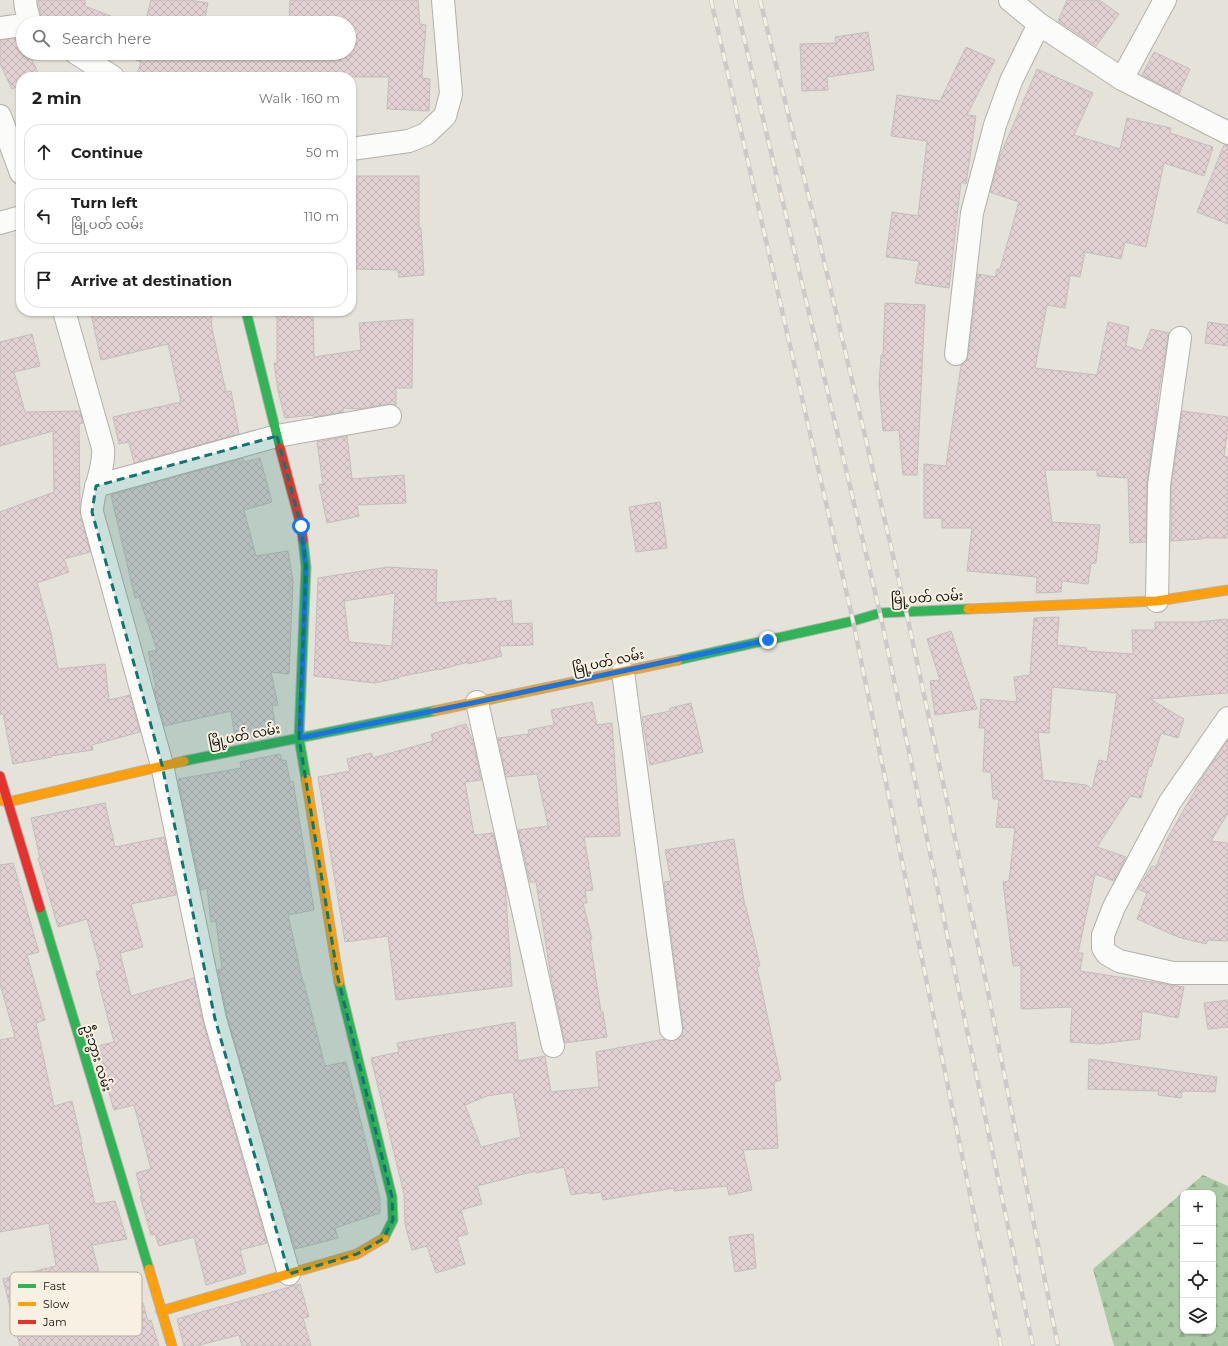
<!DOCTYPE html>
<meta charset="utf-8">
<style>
:root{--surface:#fff;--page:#f2f2f2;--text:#222;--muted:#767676;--line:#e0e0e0}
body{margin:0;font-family:Montserrat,"Noto Sans Myanmar",sans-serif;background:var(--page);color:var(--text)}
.controls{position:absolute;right:12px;bottom:12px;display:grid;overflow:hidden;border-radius:8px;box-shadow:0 1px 3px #0004}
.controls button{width:36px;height:36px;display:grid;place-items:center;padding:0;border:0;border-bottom:1px solid var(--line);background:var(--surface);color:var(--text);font:20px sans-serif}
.stop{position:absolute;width:12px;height:12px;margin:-9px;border:3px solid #1a73e8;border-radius:50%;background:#fff}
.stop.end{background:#1a73e8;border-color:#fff;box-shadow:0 1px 4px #0008}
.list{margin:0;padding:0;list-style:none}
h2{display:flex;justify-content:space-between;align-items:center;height:52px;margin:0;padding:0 16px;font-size:17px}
h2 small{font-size:13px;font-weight:400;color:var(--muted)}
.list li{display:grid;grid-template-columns:26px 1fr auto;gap:12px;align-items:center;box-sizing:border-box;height:56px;margin:0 8px 8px;padding:0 8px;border:1px solid var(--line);border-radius:16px}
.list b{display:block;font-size:15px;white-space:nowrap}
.list p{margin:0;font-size:13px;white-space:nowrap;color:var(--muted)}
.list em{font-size:13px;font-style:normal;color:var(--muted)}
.icon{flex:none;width:22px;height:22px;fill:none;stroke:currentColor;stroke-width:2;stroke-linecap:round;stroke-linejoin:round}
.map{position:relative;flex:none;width:1228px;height:1346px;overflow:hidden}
.search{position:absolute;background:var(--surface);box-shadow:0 1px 3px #0004;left:16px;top:16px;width:340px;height:44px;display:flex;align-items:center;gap:10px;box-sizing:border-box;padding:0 14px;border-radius:22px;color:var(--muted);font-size:15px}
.panel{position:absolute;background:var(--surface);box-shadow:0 1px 3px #0004;left:16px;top:72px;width:340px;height:244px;border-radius:16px}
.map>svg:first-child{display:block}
</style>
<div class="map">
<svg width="1228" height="1346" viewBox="0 0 1228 1346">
<defs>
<pattern id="forest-firs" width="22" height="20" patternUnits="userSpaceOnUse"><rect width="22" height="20" fill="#aac9a5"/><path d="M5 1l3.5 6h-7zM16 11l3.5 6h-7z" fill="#91ac8d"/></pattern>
<pattern id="building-cross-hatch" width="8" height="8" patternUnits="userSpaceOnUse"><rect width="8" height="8" fill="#e2d1d2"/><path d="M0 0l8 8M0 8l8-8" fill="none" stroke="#c1b2b3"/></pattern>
</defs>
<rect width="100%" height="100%" fill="#e5e2da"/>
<!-- forest -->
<path fill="url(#forest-firs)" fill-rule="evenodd" d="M 1203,1175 L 1228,1186 L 1228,1346 L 1114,1346 L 1093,1269 ZM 1183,1193 L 1213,1193 L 1213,1331 L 1183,1331 Z"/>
<!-- building -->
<path fill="url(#building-cross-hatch)" stroke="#c2bebb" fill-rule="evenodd" d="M 38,0 L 85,0 L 85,6 L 128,23 L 42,23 Z
M 151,0 L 190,0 L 208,3 L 204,23 L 145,23 Z
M 290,0 L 418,0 L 420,24 L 426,25 L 422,78 L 430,79 L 429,111 L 387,109 L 389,77 L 136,77 L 141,62 L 119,53 L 349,53 L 349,23 L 289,23 Z
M 1067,0 L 1099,0 L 1119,14 L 1096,46 L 1058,21 Z
M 868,32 L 874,70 L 827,77 L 828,90 L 802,91 L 800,44 L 836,43 L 835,37 Z
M 21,38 L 23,42 L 23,53 L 29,53 L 39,75 L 36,77 L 21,77 L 21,84 L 12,89 L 0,64 L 0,40 Z
M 966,47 L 995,60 L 967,115 L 976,116 L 966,184 L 961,182 L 949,288 L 915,283 L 919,261 L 886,257 L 892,212 L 918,216 L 927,141 L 891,136 L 897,95 L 940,101 Z
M 1154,52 L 1190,69 L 1179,94 L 1142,75 Z
M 1037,69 L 1093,93 L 1074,135 L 1120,149 L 1127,118 L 1171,128 L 1170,133 L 1213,147 L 1204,176 L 1164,163 L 1146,247 L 1125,242 L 1121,259 L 1085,252 L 1080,277 L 1070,275 L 1065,308 L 1047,305 L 1035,368 L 1097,375 L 1108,322 L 1129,327 L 1126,346 L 1142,351 L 1151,329 L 1169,333 L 1156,407 L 1157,408 L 1147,483 L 1146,542 L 1130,543 L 1128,478 L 1097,476 L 1097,470 L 1045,470 L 1052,522 L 1100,525 L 1096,563 L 1091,564 L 1088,584 L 1062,581 L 1061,592 L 1036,593 L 1037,577 L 967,571 L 972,528 L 942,528 L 942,518 L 924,518 L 924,464 L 946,466 L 961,366 L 966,362 L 968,355 L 978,274 L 995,277 L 997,269 L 1000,269 L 1019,202 L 990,192 L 1000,156 Z
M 1224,145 L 1228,145 L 1228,224 L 1197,212 Z
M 351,176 L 419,176 L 419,228 L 421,228 L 424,275 L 399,277 L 398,270 L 354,269 L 355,226 L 351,227 Z
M 885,303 L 925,305 L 917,475 L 903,475 L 899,430 L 883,431 L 879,384 L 881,355 L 883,355 Z
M 103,311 L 211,311 L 212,329 L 226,392 L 231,391 L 239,434 L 134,463 L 129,442 L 119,444 L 113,417 L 181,402 L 168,344 L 101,360 L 91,314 Z
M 313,315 L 314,357 L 361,350 L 359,323 L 413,319 L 412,388 L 396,388 L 396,405 L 388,404 L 359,409 L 343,408 L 343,412 L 314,417 L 313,415 L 285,418 L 278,390 L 274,363 L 277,363 L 277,316 Z
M 1208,322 L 1228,325 L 1228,346 L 1205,343 Z
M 32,334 L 40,366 L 14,372 L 25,412 L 80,411 L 83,423 L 79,424 L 80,511 L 90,552 L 64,559 L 69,572 L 37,583 L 51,633 L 58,669 L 105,664 L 109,700 L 130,695 L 140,732 L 92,745 L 93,750 L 51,756 L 52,757 L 13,764 L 3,714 L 0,714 L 0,512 L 54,492 L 53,431 L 0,446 L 0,342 Z
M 1182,411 L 1228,417 L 1228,427 L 1224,456 L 1228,457 L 1228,538 L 1202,538 L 1202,539 L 1171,541 L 1171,486 Z
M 347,436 L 352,479 L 404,475 L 406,503 L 357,505 L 359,516 L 327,523 L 319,485 L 323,484 L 317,442 Z
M 243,458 L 244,462 L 260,458 L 272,502 L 244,510 L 256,556 L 288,551 L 293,581 L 289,674 L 271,672 L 278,705 L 272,706 L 276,729 L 235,738 L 231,711 L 164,726 L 154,688 L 156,687 L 148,652 L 157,650 L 139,597 L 135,598 L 111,495 Z
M 660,502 L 667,548 L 636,552 L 629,507 Z
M 388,567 L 437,570 L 436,603 L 496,598 L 496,602 L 511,600 L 513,624 L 532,623 L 533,645 L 499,646 L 502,656 L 468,664 L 468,662 L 439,670 L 439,669 L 398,677 L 399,678 L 374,683 L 314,676 L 318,578 ZM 395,593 L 392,646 L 349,642 L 344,601 Z
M 1059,617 L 1057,645 L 1087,648 L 1086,651 L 1133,654 L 1132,630 L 1155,630 L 1155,622 L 1197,622 L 1228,619 L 1228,693 L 1150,699 L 1184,719 L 1178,738 L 1161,733 L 1151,767 L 1149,766 L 1141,798 L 1130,796 L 1097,847 L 1126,857 L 1114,881 L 1095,874 L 1078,953 L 1083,953 L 1080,971 L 1184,987 L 1178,1018 L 1142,1011 L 1140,1039 L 1099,1044 L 1070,1042 L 1072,1007 L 1021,1009 L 1021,965 L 1013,966 L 1003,882 L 1009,881 L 1015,828 L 996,827 L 999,799 L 993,799 L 991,772 L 983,772 L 985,728 L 979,728 L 981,699 L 1017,702 L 1014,677 L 1030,675 L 1034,618 ZM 1052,687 L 1117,693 L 1107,762 L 1099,760 L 1092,789 L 1086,785 L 1043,780 L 1038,732 L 1049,733 Z
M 951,631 L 977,709 L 935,715 L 930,681 L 940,680 L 927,639 Z
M 592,702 L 597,725 L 612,723 L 620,836 L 584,837 L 593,890 L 585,891 L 587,903 L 583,903 L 592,939 L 590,940 L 601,1012 L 603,1012 L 607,1037 L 565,1043 L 551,977 L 536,882 L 530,882 L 518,830 L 548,826 L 537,774 L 506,777 L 498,738 L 529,734 L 528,730 L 554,725 L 551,710 Z
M 691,703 L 703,752 L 650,765 L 642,717 L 670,711 L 670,708 Z
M 466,724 L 472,740 L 473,740 L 481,780 L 465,782 L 474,835 L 493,833 L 505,885 L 512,986 L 396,1000 L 388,936 L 345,942 L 318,777 L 350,771 L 347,759 L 371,753 L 373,758 L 433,741 L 431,734 Z
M 1228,740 L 1228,813 L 1211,841 L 1228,843 L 1228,941 L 1208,940 L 1206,944 L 1178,937 L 1137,919 L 1147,893 L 1138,889 L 1152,866 L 1156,867 L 1167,839 L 1204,775 Z
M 280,754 L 282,761 L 286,760 L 290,782 L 293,781 L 314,910 L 288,915 L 303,983 L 304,983 L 325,1066 L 346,1062 L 380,1199 L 380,1213 L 335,1228 L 338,1238 L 295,1249 L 227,1016 L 218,970 L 222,969 L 216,921 L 211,922 L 207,888 L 201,890 L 178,779 L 241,768 L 240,762 Z
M 105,803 L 115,847 L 164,837 L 176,895 L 131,904 L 143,947 L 120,953 L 131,996 L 194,978 L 203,1022 L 267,1243 L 240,1250 L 246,1273 L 206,1285 L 194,1237 L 159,1246 L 155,1234 L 151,1235 L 140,1196 L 142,1196 L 136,1173 L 151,1169 L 134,1105 L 114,1110 L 104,1076 L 106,1076 L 98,1046 L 114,1042 L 96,972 L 101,970 L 87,919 L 58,927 L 38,858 L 40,858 L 31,818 Z
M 734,839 L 745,907 L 746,907 L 760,966 L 757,967 L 781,1080 L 774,1082 L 778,1148 L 743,1150 L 752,1190 L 729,1195 L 727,1186 L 674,1191 L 674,1188 L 603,1200 L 601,1192 L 589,1194 L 588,1192 L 571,1195 L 564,1167 L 536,1173 L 536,1171 L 477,1186 L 482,1204 L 461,1210 L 468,1234 L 457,1237 L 465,1264 L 436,1273 L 427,1246 L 412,1250 L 405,1224 L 404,1194 L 371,1058 L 399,1052 L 397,1043 L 515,1022 L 518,1061 L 545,1056 L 551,1092 L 599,1087 L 596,1052 L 665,1039 L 673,1041 L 682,1036 L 683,1027 L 664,882 L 671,881 L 665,850 ZM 513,1092 L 521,1137 L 481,1147 L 465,1105 L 487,1096 Z
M 13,863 L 39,952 L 27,955 L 45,1020 L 36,1023 L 54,1106 L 72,1101 L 82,1144 L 81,1144 L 95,1204 L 115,1201 L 127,1239 L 92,1245 L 109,1312 L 143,1303 L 148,1321 L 151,1320 L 159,1346 L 20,1346 L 3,1279 L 56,1266 L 49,1223 L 0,1232 L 0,1040 L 15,1037 L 0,984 L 0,865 Z
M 1228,1000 L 1228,1027 L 1208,1029 L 1204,1003 Z
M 1089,1059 L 1217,1077 L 1215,1092 L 1182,1091 L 1181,1098 L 1158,1095 L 1159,1091 L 1088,1089 Z
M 753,1234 L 756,1268 L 735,1272 L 729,1237 Z
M 300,1284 L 309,1317 L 303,1318 L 311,1346 L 242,1346 L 239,1335 L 196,1346 L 184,1346 L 177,1319 Z"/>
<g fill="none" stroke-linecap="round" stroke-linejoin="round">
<defs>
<path id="street" d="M 25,0 L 26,8 L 30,23
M 1010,0 L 1039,24 L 1122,79 L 1228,133
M 0,28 L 23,25
M 76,53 L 113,77
M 1122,79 L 1165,0
M 0,116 L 21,173
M 351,149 L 409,141 L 426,134 L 445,116 L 451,94 L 443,0
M 0,223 L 21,217
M 64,311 L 103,448 C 105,470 92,490 92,512 L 162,765 L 215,1019 L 289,1274
M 956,354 L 972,213 L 995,125 L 1011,81 L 1039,24
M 96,486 L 277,436 L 390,416
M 1157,601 L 1159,485 L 1180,338
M 623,672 L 671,1029
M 477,702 L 553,1046
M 1228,718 L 1170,802 L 1114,907 L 1103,935 L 1103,948 L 1107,954 L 1119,961 L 1173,973 L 1228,973"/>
<path id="fast" d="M 246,311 L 280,448
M 303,540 L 306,567 L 299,738 L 306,779
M 678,660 L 853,621 L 880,613 L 968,609
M 184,761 L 434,711
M 40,908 L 149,1269
M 339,982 L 392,1197 L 393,1220 L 384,1238"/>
<path id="slow" d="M 968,609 L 1157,601 L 1228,590
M 434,711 L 678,660
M 306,779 L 339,982
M 0,800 L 8,802 L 184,761
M 149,1269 L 172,1346
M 161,1311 L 357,1254 L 384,1238"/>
<path id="jam" d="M 280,448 L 301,526 L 303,540
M 0,776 L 40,908"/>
</defs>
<!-- street casing -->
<use href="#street" stroke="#b3b0aa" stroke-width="24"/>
<!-- fast casing -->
<use href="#fast" stroke="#b3b0aa" stroke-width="11"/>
<!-- slow casing -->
<use href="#slow" stroke="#b3b0aa" stroke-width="11"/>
<!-- jam casing -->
<use href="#jam" stroke="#b3b0aa" stroke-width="11"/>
<!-- street -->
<use href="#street" stroke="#fbfbf9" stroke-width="22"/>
<!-- fast -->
<use href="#fast" stroke="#30b455" stroke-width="9"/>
<!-- slow -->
<use href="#slow" stroke="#ff9f0a" stroke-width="9"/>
<!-- jam -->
<use href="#jam" stroke="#e5322d" stroke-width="9"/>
<defs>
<path id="rail" d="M 711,0 L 853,621 L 1001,1346
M 735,0 L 880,613 L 1033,1346
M 760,0 L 814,218 L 906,611 L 986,982 L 1058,1346"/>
</defs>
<!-- rail casing -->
<use href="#rail" stroke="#cccac8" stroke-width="4.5"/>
<!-- rail -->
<use href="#rail" stroke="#f8f0e2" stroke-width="3" stroke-dasharray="9" stroke-linecap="butt"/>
</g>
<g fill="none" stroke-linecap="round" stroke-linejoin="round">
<!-- route -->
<path stroke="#1a73e8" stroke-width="5" d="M 301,526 L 306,567 L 300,738 L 477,702 L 768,640"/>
</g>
<!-- marked area -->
<path fill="#0f766e" fill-opacity="0.2" stroke="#0f766e" stroke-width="3" stroke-dasharray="8 5" stroke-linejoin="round" d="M 277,436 L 301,526 L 306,567 L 299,738 L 338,978 L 392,1197 L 393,1220 L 383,1239 L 357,1254 L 289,1274 L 215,1019 L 162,765 L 92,512 L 96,486 Z"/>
<g text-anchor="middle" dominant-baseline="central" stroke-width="4" stroke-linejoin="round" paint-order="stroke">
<!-- street labels -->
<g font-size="13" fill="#14110c" stroke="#f8f0e2">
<text transform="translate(927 597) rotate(-3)">မြို့ပတ် လမ်း</text>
<text transform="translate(608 661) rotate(-12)">မြို့ပတ် လမ်း</text>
<text transform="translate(244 735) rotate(-11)">မြို့ပတ် လမ်း</text>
<text transform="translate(98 1058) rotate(73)">ဦးဘွား လမ်း</text>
</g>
</g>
<!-- legend -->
<rect x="10" y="1272" width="132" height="64" rx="6" fill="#f8f0e2" stroke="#b4ada2" stroke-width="1"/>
<rect x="18" y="1284" width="18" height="4" fill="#30b455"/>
<rect x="18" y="1302" width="18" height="4" fill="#ff9f0a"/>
<rect x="18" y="1320" width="18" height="4" fill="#e5322d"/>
<g font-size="11" fill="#14110c">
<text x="43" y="1290">Fast</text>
<text x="43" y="1308">Slow</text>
<text x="43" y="1326">Jam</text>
</g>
</svg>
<div class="controls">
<button>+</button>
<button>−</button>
<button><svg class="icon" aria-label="locate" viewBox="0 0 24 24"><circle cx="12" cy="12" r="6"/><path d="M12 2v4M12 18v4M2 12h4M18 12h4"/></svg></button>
<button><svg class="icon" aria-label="layers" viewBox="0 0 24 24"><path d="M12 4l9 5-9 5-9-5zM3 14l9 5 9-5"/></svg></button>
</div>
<div class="stop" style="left:301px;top:526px"></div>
<div class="stop end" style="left:768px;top:640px"></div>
<div class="search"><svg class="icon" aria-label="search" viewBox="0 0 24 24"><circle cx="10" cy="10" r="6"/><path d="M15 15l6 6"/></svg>Search here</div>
<section class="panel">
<h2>2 min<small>Walk · 160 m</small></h2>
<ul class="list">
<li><svg class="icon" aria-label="ahead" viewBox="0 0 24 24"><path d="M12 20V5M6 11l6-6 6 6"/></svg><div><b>Continue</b></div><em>50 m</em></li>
<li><svg class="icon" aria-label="left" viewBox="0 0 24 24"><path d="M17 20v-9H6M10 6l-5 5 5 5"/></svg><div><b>Turn left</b><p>မြို့ပတ် လမ်း</p></div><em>110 m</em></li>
<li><svg class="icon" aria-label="arrive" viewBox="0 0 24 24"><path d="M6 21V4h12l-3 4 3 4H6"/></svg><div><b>Arrive at destination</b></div></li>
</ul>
</section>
</div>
